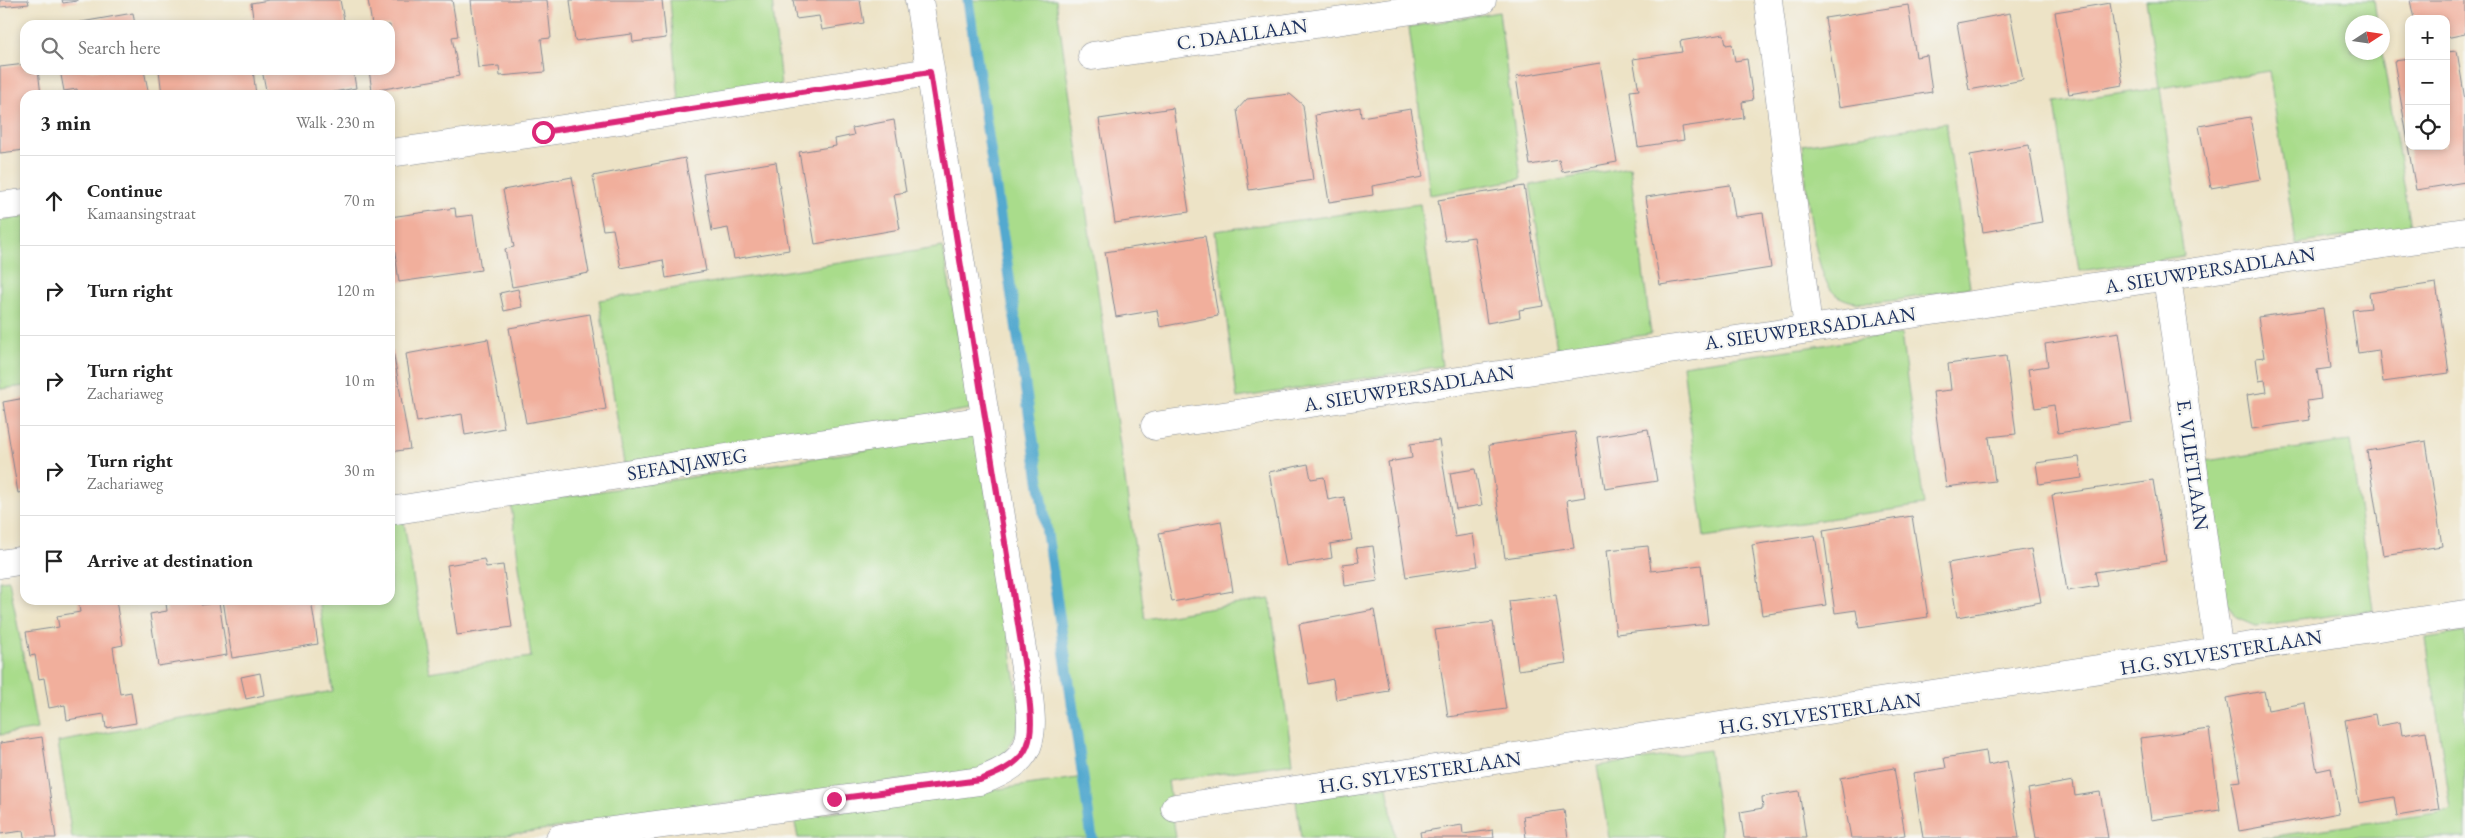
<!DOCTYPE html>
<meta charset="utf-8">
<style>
:root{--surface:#fff;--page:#f2f2f2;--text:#222;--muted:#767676;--line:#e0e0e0}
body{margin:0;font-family:"EB Garamond",serif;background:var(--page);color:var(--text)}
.controls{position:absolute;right:15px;top:15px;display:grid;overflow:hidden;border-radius:10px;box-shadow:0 2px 8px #0003}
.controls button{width:45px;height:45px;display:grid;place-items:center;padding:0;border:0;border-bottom:1px solid var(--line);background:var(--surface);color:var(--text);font:25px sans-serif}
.compass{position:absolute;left:2345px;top:15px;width:45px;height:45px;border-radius:50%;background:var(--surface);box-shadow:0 2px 8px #0003;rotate:78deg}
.stop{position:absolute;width:15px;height:15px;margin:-11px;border:4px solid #db2777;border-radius:50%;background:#fff}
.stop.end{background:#db2777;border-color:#fff;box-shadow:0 1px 5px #0008}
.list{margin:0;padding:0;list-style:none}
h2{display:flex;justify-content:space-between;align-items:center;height:65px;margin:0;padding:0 20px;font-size:21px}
h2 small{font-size:16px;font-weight:400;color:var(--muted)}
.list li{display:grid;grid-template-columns:32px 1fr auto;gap:15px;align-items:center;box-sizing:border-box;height:90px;padding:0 20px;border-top:1px solid var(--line)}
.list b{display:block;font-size:19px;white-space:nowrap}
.list p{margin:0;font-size:16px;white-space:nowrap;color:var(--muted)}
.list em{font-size:16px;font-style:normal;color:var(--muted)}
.icon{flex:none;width:28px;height:28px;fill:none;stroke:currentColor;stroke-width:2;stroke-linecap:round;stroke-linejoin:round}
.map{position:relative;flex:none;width:2465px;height:838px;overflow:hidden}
.search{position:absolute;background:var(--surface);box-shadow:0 2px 8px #0003;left:20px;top:20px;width:375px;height:55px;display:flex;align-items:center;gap:12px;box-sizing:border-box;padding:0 18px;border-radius:15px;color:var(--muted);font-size:19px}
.panel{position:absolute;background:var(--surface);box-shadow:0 2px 8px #0003;left:20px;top:90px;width:375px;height:515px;border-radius:15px}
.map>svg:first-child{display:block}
</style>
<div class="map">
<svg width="2465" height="838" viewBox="0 0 2465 838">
<rect width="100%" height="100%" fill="#f6f6f2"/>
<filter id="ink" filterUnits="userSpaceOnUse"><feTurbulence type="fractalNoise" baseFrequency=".02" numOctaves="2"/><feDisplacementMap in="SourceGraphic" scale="10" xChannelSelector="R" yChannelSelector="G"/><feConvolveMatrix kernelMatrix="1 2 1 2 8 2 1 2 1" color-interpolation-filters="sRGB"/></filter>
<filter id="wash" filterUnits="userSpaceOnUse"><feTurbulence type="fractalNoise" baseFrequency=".0096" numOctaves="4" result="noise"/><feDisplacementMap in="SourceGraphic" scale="20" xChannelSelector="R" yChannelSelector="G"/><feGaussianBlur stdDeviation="1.12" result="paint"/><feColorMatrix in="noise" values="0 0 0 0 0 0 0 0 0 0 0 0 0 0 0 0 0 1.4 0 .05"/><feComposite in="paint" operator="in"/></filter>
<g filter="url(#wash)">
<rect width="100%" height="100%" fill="#ede3c6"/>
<!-- green -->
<path fill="#a9dc8b" stroke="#628674" d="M 670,0 L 772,0 L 781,85 L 679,101 Z
M 968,0 L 1056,0 L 1145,619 L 1270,599 L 1293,763 L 1168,781 L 1176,838 L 798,838 L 794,818 L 1084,777 Z
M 2146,0 L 2374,0 L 2377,22 L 2352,22 L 2352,52 L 2382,53 L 2411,227 L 2296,244 L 2269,71 L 2160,88 L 2184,256 L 2079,271 L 2055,103 L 2159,88 Z
M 1499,12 L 1521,179 L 1430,195 L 1409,27 Z
M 1946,123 L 1970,287 C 1942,291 1875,308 1850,301 C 1846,300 1839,297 1836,295 C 1812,277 1806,176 1802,145 Z
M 1630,167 L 1651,334 L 1557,349 L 1530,185 Z
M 1420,204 L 1442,366 L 1237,398 L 1215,231 Z
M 25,216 L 25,386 L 0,389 L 0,220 Z
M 943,247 L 971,409 L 624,464 L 599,300 Z
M 1901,334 L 1924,505 L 1704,537 L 1683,365 Z
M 977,433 L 1021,716 L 1014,738 L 1003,757 L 975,771 L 836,788 L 485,838 L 72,838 L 58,742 L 333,691 L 319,600 L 390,600 L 390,520 L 403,517 L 429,672 L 531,657 L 511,505 Z
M 2350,441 L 2373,610 L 2256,626 L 2235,617 L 2224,597 L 2205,461 Z
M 9,580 L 37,729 L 0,735 L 0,581 Z
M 2465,632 L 2465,838 L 2261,838 L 2451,811 L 2426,638 Z
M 1709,750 L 1722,838 L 1609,838 L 1597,766 Z
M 1387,786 L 1395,838 L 1301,838 L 1296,801 Z"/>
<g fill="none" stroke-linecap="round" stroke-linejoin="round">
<!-- stream -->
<path stroke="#53a9cf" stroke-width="11" d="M 968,0 L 1092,838"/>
</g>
<g id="blocks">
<!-- building -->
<path fill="#f1af9c" d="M 0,0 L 28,0 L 29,4 L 0,7 Z
M 62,0 L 77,0 L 77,1 L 63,3 Z
M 269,0 L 340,0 L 345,25 L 254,25 L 251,3 Z
M 368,0 L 452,0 L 458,36 L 452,37 L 459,76 L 372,91 L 369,70 L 390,70 L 390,25 L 372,25 Z
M 471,0 L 547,0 L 551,38 L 541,39 L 545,72 L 500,76 L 499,66 L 478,68 Z
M 570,0 L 662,0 L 666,38 L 633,42 L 632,34 L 575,41 Z
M 793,0 L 860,0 L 864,23 L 822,30 L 819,16 L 796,19 Z
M 2410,0 L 2465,0 L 2465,34 L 2446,38 L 2446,19 L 2414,19 Z
M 2110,3 L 2123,85 L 2069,94 L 2055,12 Z
M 1908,5 L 1916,57 L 1927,55 L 1932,92 L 1839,107 L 1825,18 Z
M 133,13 L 135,25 L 71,25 L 70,24 Z
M 2010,13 L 2023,80 L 1969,90 L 1957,23 Z
M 1724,34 L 1726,45 L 1732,44 L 1735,61 L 1747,59 L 1753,100 L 1742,102 L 1744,118 L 1682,127 L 1684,140 L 1638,147 L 1630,91 L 1639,90 L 1633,59 L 1682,52 L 1680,41 Z
M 2457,51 L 2465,100 L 2465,182 L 2416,190 L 2408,146 L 2446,146 L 2446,52 Z
M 2409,59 L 2409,142 L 2408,142 L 2394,61 Z
M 1600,63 L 1617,162 L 1562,172 L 1559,160 L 1530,165 L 1516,77 Z
M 25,64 L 25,70 L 38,70 L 41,95 L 25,95 L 25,150 L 0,153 L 0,67 Z
M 60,70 L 144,70 L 149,95 L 78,95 L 77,89 L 64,91 Z
M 159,70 L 253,70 L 256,95 L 162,95 Z
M 262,70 L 353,70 L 356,88 L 317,95 L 267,95 Z
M 1290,94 L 1303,105 L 1313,180 L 1249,190 L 1237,110 L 1247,99 Z
M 1360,107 L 1361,117 L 1411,109 L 1423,177 L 1372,186 L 1373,195 L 1329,202 L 1315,115 Z
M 1173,108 L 1189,212 L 1115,223 L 1099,119 Z
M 2250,117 L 2261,179 L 2211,188 L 2199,126 Z
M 894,120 L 906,192 L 894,194 L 900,229 L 815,244 L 799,152 L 836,146 L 835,139 L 854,135 L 852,128 Z
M 2029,145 L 2042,222 L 1983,232 L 1970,155 Z
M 685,158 L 706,271 L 666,278 L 663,260 L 621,268 L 613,229 L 603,230 L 593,176 Z
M 776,162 L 789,250 L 734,259 L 728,228 L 712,231 L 703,174 Z
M 572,177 L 589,273 L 512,287 L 505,249 L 514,247 L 503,190 Z
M 1730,185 L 1735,217 L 1763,213 L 1771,268 L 1660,285 L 1646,197 Z
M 1524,186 L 1543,306 L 1519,310 L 1520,317 L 1487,323 L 1474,237 L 1445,241 L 1438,200 Z
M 455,208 L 456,217 L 473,215 L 481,270 L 399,282 L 390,217 Z
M 1205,236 L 1218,316 L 1160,327 L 1157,310 L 1116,317 L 1105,252 Z
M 2436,283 L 2449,373 L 2383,382 L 2379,350 L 2358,353 L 2352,310 L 2371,308 L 2369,293 Z
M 518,289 L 522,307 L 504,311 L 500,293 Z
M 2323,308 L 2331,368 L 2317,370 L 2321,399 L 2307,401 L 2310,420 L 2252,429 L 2247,395 L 2267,392 L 2265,380 L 2259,381 L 2256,358 L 2264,357 L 2258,317 Z
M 590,314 L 606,409 L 526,423 L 509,328 Z
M 2119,332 L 2132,422 L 2058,433 L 2054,405 L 2035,408 L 2028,369 L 2048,366 L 2045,344 Z
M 488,339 L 504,428 L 465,435 L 462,414 L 417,422 L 406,354 Z
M 390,351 L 393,351 L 410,449 L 390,452 Z
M 2006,356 L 2016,434 L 1989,437 L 1995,481 L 1946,487 L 1933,392 L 1951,390 L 1948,364 Z
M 25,398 L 25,492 L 18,493 L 3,402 Z
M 1648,429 L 1657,481 L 1605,489 L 1597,437 Z
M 1575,432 L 1585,497 L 1567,500 L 1574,548 L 1505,558 L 1489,445 Z
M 1439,440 L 1455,537 L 1473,534 L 1478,566 L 1406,577 L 1388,462 L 1412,458 L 1410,444 Z
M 2426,441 L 2442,546 L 2383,555 L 2367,451 Z
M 2079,457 L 2082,478 L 2039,484 L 2036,463 Z
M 1308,464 L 1311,479 L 1324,477 L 1328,500 L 1344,497 L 1352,540 L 1330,544 L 1332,558 L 1286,566 L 1269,472 Z
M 1475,469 L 1482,505 L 1456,509 L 1450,473 Z
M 2153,480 L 2166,561 L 2095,572 L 2098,586 L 2067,591 L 2052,495 Z
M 1912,516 L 1928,617 L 1859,627 L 1856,610 L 1835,613 L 1823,530 Z
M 1221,521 L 1233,591 L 1172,602 L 1159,533 Z
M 1815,535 L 1826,605 L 1762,615 L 1752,545 Z
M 1373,546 L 1378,581 L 1345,586 L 1343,564 L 1359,562 L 1356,548 Z
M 1648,546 L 1651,571 L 1701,565 L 1708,624 L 1616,634 L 1607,550 Z
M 2031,549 L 2041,602 L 1957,617 L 1948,563 Z
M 484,559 L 486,567 L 503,565 L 512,627 L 457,635 L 447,565 Z
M 1556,595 L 1566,663 L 1518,670 L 1509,601 Z
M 78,600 L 116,600 L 123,645 L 113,647 L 120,694 L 131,692 L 136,723 L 106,728 L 104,714 L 67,720 L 65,705 L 49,708 L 44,678 L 39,679 L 35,655 L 30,656 L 26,632 L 59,627 L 57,616 L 80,612 Z
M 185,600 L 201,600 L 201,605 L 219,602 L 227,655 L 158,666 L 150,614 L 167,611 L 166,603 Z
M 223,600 L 311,600 L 318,644 L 232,658 Z
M 1374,610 L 1389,691 L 1336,700 L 1333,679 L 1309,684 L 1299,624 Z
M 1493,622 L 1506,709 L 1448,717 L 1435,630 Z
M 260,673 L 264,695 L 246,699 L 241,677 Z
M 2264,691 L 2268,710 L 2305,703 L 2317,771 L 2331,768 L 2339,813 L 2239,831 L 2231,782 L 2241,781 L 2226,698 Z
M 2375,714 L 2377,726 L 2400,722 L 2402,735 L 2426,731 L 2439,809 L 2397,816 L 2394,797 L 2359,803 L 2345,720 Z
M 2209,729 L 2220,810 L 2151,820 L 2140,738 Z
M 42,737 L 56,838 L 24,838 L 23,831 L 0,834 L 0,743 Z
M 1986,751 L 1988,765 L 2007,761 L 2019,838 L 1923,838 L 1913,773 L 1946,768 L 1944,758 Z
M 1894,768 L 1905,835 L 1887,838 L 1851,838 L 1840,778 Z
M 2073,781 L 2075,796 L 2100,792 L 2108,838 L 2036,838 L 2028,789 Z
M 1799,791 L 1806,838 L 1744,838 L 1740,812 L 1763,808 L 1762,797 Z
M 1564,810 L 1568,838 L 1526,838 L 1523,816 Z
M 1462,825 L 1463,834 L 1493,830 L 1494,838 L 1421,838 L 1420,832 Z"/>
</g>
</g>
<g filter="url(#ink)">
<use href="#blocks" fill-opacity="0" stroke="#848992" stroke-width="1"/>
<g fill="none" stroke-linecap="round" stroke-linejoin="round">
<defs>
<path id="minor" d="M 1768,0 L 1808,328
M 1092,56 L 1482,0
M 390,153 L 543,132 L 930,72
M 0,206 L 25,203
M 2167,277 L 2219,653
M 1155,426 L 2465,232
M 390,511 L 777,450 L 986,420
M 0,564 L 25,560
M 1175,808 L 2465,614
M 560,838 L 980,781 C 1036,760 1034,740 1028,687 L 919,0"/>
</defs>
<!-- minor casing -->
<use href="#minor" stroke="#848992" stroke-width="29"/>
<!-- minor -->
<use href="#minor" stroke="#fff" stroke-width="28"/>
</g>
</g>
<g fill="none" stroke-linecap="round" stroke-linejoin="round" filter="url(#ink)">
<!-- route -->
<path stroke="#db2777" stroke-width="6" d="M 543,132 L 930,72 L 1028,687 C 1034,740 1036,760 980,780 L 834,799"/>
</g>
<g text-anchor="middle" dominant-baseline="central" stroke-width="4.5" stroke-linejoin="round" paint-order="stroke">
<!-- street labels -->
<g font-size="20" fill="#1b2f5e" stroke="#f6f6f2">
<text transform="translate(1242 34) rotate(-8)">C. DAALLAAN</text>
<text transform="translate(2210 270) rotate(-9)">A. SIEUWPERSADLAAN</text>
<text transform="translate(1810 328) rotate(-8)">A. SIEUWPERSADLAAN</text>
<text transform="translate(1409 388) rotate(-9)">A. SIEUWPERSADLAAN</text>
<text transform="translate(687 464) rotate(-9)">SEFANJAWEG</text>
<text transform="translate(2193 465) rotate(82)">E. VLIETLAAN</text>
<text transform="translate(2221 652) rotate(-9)">H.G. SYLVESTERLAAN</text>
<text transform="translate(1820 713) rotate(-8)">H.G. SYLVESTERLAAN</text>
<text transform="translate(1420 772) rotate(-8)">H.G. SYLVESTERLAAN</text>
</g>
</g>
</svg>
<div class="controls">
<button>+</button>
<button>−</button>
<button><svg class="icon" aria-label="locate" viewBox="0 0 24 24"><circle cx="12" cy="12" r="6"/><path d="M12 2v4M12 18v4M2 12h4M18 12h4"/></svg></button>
</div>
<svg class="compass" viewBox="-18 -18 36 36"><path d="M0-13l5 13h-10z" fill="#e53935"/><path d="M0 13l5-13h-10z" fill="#767676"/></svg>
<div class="stop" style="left:543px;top:132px"></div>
<div class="stop end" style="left:834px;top:799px"></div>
<div class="search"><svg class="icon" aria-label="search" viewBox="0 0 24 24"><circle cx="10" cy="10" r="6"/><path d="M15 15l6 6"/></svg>Search here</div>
<section class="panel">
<h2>3 min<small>Walk · 230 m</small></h2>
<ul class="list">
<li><svg class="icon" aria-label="ahead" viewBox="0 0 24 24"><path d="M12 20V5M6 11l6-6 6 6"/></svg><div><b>Continue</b><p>Kamaansingstraat</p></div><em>70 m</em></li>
<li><svg class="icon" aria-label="right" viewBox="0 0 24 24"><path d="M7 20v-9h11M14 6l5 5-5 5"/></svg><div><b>Turn right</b></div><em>120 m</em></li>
<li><svg class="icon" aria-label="right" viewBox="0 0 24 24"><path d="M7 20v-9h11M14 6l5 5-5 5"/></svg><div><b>Turn right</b><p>Zachariaweg</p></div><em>10 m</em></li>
<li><svg class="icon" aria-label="right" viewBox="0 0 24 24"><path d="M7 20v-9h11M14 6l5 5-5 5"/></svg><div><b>Turn right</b><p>Zachariaweg</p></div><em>30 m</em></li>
<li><svg class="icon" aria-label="arrive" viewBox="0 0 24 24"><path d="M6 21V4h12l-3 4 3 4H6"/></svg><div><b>Arrive at destination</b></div></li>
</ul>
</section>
</div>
